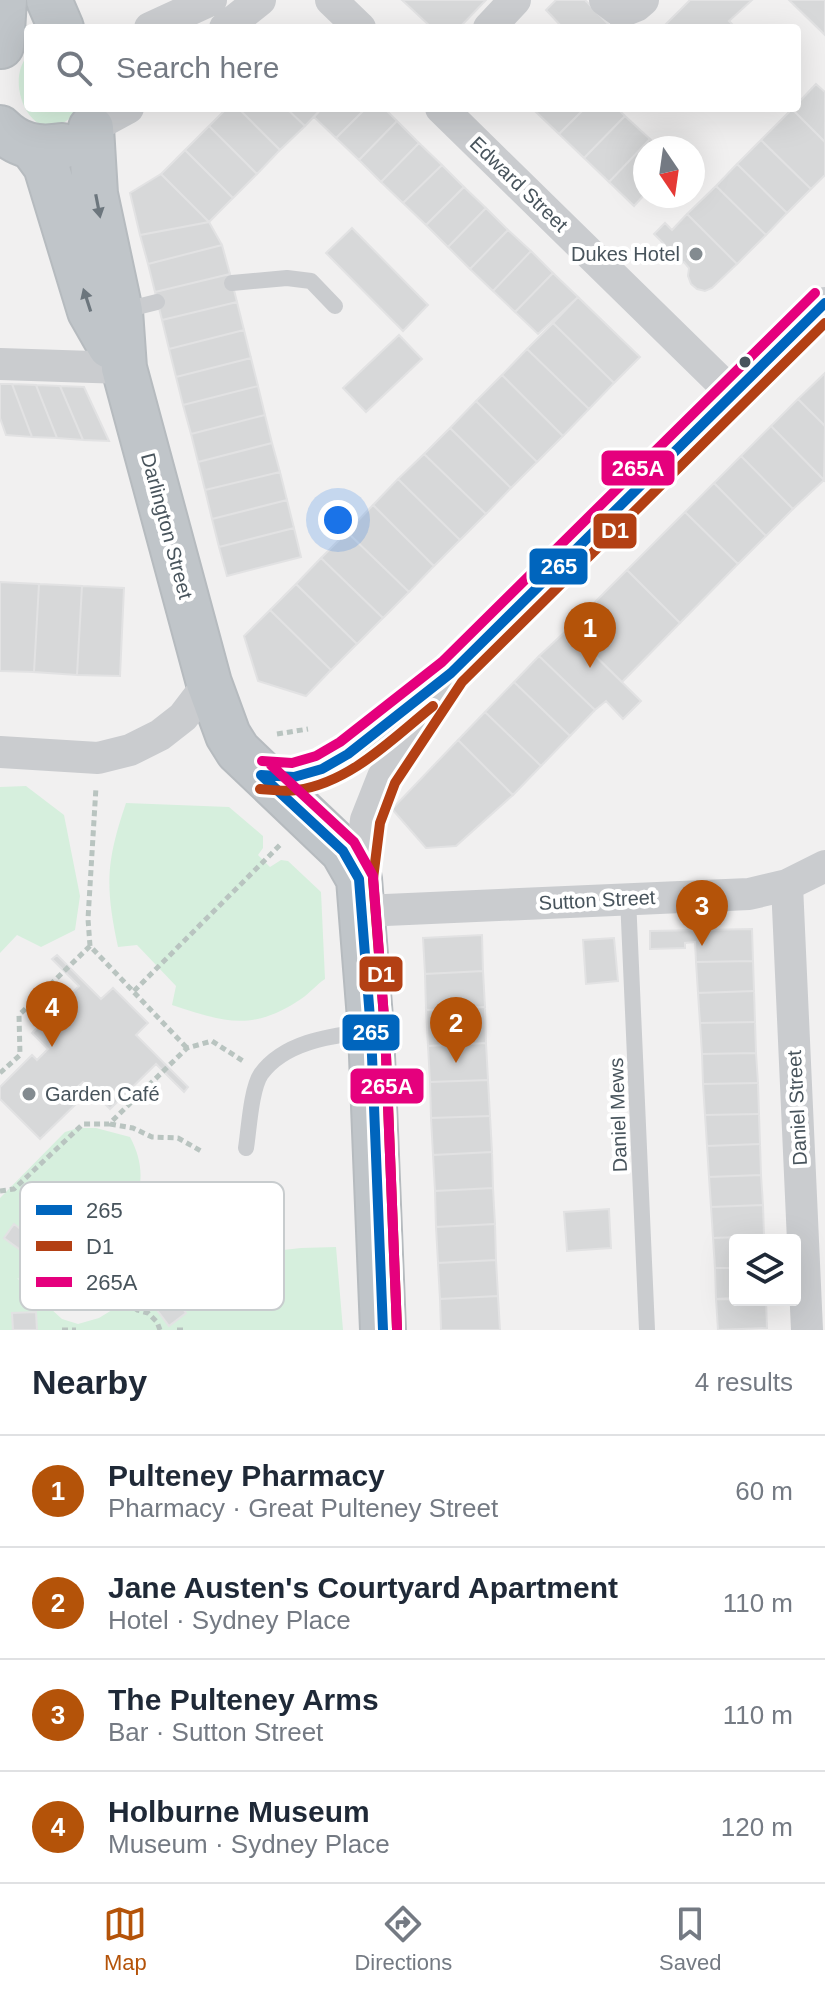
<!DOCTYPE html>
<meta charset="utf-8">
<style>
:root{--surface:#fff;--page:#f6f6f7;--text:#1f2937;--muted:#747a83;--line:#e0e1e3;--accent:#b45309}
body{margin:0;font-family:Helvetica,sans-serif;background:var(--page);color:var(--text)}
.controls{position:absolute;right:24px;bottom:24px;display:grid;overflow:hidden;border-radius:8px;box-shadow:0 8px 32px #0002}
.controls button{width:72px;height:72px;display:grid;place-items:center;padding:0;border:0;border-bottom:2px solid var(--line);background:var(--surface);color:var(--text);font:40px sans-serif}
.compass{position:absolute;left:633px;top:136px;width:72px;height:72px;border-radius:50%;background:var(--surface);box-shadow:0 8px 32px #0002;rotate:167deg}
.you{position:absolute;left:338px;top:520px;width:28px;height:28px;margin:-20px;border:6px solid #fff;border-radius:50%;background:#1a73e8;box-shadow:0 0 0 12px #1a73e833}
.badge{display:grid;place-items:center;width:52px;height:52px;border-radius:50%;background:var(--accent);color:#fff;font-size:26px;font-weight:700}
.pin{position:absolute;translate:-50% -66px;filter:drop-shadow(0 2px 4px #0008)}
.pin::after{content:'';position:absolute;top:42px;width:28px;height:24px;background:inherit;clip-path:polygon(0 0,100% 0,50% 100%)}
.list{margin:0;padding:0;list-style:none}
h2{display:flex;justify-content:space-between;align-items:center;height:104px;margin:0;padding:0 32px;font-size:34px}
h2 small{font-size:26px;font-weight:400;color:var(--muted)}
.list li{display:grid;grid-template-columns:52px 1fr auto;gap:24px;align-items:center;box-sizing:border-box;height:112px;padding:0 32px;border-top:2px solid var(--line)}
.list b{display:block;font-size:30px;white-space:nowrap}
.list p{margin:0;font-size:26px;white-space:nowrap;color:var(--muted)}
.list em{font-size:26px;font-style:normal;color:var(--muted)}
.icon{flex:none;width:44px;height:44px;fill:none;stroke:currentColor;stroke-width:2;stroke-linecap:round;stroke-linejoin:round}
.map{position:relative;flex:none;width:825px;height:1330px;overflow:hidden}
.search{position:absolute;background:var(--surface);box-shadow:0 8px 32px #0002;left:24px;right:24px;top:24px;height:88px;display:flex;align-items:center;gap:20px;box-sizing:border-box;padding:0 28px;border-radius:8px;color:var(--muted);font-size:30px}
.sheet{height:552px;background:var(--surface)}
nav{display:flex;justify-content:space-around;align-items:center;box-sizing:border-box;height:112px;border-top:2px solid var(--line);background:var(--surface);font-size:22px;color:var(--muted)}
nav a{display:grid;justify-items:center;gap:4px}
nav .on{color:var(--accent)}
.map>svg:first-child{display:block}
</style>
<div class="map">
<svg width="825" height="1330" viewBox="0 0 825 1330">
<rect width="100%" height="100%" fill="#f1f0f0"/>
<!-- green -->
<path fill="#d6efdd" d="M 28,55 L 28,108 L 78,108 C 41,162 0,87 28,55 Z
M 26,786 L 64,815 L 80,896 L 75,930 L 41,947 L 17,935 L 0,953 L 0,787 Z
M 126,803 L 229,807 L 263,836 L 263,848 L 258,855 L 270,867 L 281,860 L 288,861 L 321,892 L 325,979 C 316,985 310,993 301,999 C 252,1032 224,1022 172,1005 L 176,986 L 137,945 L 118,947 C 105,886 106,862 126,803 Z
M 78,1128 L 96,1128 L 130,1137 C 155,1183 133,1225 91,1250 L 107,1281 L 75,1293 L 40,1287 L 17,1278 L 62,1319 L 78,1324 L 99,1318 L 193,1260 L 301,1248 L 336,1247 L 343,1330 L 0,1330 L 0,1198 L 65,1132 Z"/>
<!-- building -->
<path fill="#d7d8d9" stroke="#e2e2e3" stroke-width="2" d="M 402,0 L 486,0 L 459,28 L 432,28 Z
M 556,0 L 585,0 L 612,28 L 563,28 L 546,10 Z
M 690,0 L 752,0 L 729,21 L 736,28 L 662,28 Z
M 789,0 L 825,0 L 825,35 Z
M 816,84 L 825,92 L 825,142 L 792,109 L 797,108 L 797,104 Z
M 227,108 L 238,108 L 280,150 L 257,174 L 209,126 Z
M 238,108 L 286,108 L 305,126 L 280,150 Z
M 286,108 L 322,108 L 305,126 Z
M 322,108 L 366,108 L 336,138 L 314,117 Z
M 366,108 L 384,108 L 397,121 L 359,160 L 336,138 Z
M 537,108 L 585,108 L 559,134 L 535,111 Z
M 585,108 L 617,108 L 625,116 L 584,158 L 559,134 Z
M 792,109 L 825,142 L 825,175 L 811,189 L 761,140 Z
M 625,116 L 650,139 L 609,182 L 584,158 Z
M 397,121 L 419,143 L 381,182 L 359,160 Z
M 209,126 L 257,174 L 233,198 L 185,150 Z
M 650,139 L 659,148 L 645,148 L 645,194 L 634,206 L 609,182 Z
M 761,140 L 811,189 L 787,213 L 737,164 Z
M 419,143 L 442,165 L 403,203 L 381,182 Z
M 185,150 L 233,198 L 209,222 L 161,174 Z
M 737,164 L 787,213 L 766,235 L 716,186 Z
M 442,165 L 464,187 L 426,225 L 403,203 Z
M 161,174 L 209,222 L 140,235 L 130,193 Z
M 716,186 L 766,235 L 737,264 L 687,214 Z
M 464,187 L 486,208 L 448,247 L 426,225 Z
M 486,208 L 508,230 L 470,269 L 448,247 Z
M 687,214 L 737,264 L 712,288 L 705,291 L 697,289 L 691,284 L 688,276 L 689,268 L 684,262 L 676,264 L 664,258 L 664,244 L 654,234 L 665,223 L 672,230 Z
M 209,222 L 222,245 L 148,264 L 140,235 Z
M 352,228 L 428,305 L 403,331 L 326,253 Z
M 508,230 L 531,251 L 493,291 L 470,269 Z
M 222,245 L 230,274 L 155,292 L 148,264 Z
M 531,251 L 553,273 L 515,312 L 493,291 Z
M 553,273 L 578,297 L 538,334 L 515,312 Z
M 230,274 L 237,302 L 162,320 L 155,292 Z
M 578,297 L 640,357 L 614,383 L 553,323 Z
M 237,302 L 244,330 L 169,349 L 162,320 Z
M 553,323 L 614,383 L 589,409 L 527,349 Z
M 244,330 L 251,358 L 176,377 L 169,349 Z
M 399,335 L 422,359 L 366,412 L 343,388 Z
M 527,349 L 589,409 L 563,436 L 502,375 Z
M 251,358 L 258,386 L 183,405 L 176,377 Z
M 825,373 L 825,426 L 798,399 Z
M 502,375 L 563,436 L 537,462 L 476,401 Z
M 0,384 L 12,384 L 32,437 L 6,435 L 0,418 Z
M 12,384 L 36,385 L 57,438 L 32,437 Z
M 36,385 L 60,386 L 83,440 L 57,438 Z
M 60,386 L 84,387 L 109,441 L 83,440 Z
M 258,386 L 265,415 L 191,434 L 183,405 Z
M 798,399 L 825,426 L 824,480 L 771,426 Z
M 476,401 L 537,462 L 511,488 L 450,428 Z
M 265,415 L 272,443 L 198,462 L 191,434 Z
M 771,426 L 824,480 L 793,509 L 741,456 Z
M 450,428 L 511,488 L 486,514 L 424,454 Z
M 272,443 L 280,472 L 205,490 L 198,462 Z
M 424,454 L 486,514 L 460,540 L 398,479 Z
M 741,456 L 793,509 L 766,536 L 714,483 Z
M 280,472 L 287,500 L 212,519 L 205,490 Z
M 398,479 L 460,540 L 434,566 L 373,505 Z
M 714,483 L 766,536 L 738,564 L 685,512 Z
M 287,500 L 294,528 L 219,547 L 212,519 Z
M 373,505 L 434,566 L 409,592 L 347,532 Z
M 685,512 L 738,564 L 680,623 L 627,570 Z
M 294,528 L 301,557 L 227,576 L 219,547 Z
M 347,532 L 409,592 L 383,618 L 321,558 Z
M 321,558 L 383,618 L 357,644 L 296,584 Z
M 627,570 L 680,623 L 622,682 L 568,629 Z
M 0,582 L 39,584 L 34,672 L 0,671 Z
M 39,584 L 82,586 L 77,675 L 34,672 Z
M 296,584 L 357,644 L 331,670 L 270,610 Z
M 82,586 L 124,588 L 120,676 L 77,675 Z
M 270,610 L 331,670 L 306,696 L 258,681 L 244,636 Z
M 568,629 L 641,701 L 623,719 L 606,701 L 595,710 L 539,656 Z
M 539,656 L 595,710 L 570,736 L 514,682 Z
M 514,682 L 570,736 L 541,766 L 485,712 Z
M 485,712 L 541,766 L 513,795 L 458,740 Z
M 458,740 L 513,795 L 456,846 L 426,848 L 392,809 Z
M 752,929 L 753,961 L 696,962 L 695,942 L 685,943 L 685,948 L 650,949 L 650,931 Z
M 482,935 L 483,971 L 425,974 L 423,938 Z
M 614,938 L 618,981 L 586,984 L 583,940 Z
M 57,955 L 101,999 L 113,988 L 148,1023 L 136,1035 L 188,1087 L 184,1092 L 156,1064 L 110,1109 L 83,1082 L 68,1096 L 76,1104 L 40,1139 L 0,1099 L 0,1087 L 32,1055 L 37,1060 L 48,1049 L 32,1033 L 79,986 L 52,959 Z
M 753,961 L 754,991 L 698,993 L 696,962 Z
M 483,971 L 485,1007 L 426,1010 L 425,974 Z
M 754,991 L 755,1022 L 700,1023 L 698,993 Z
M 485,1007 L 486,1043 L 428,1046 L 426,1010 Z
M 755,1022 L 756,1053 L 702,1054 L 700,1023 Z
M 486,1043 L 488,1080 L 430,1082 L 428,1046 Z
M 756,1053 L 758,1083 L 703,1084 L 702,1054 Z
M 488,1080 L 490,1116 L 431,1118 L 430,1082 Z
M 758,1083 L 759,1114 L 705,1115 L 703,1084 Z
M 759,1114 L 760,1144 L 707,1146 L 705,1115 Z
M 490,1116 L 492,1152 L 433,1155 L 431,1118 Z
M 760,1144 L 761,1175 L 709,1177 L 707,1146 Z
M 492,1152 L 493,1188 L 435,1191 L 433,1155 Z
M 761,1175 L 763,1205 L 711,1207 L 709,1177 Z
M 493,1188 L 495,1224 L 436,1227 L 435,1191 Z
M 763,1205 L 764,1236 L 713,1238 L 711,1207 Z
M 609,1209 L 611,1248 L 567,1251 L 564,1212 Z
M 14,1224 L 40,1244 L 30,1257 L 4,1238 Z
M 495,1224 L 496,1260 L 438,1263 L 436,1227 Z
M 764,1236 L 764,1240 L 735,1240 L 735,1268 L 715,1268 L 713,1238 Z
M 496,1260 L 498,1296 L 440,1299 L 438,1263 Z
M 715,1268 L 735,1268 L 735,1298 L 716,1299 Z
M 171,1293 L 186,1313 L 169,1326 L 154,1306 Z
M 498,1296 L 500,1330 L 441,1330 L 440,1299 Z
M 716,1299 L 766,1300 L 767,1328 L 718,1330 Z
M 36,1312 L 37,1330 L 13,1330 L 12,1313 Z"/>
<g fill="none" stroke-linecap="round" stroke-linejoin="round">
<defs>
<path id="trunk" d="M 49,0 L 61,28
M 1,46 L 4,0
M 0,128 C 18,146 37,150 62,146
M 91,128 L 95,194 L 120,311 L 124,368 L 209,683 L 228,735 L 238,751 L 343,851 L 359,879 L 371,1031 L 383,1330
M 32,147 L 46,166 L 90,311 L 110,346"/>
</defs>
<!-- trunk casing -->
<use href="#trunk" stroke="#b6bbbf" stroke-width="48"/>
<!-- path -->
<path stroke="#b9c4c0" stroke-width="5" stroke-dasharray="6 4" stroke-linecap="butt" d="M 277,734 L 308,729
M 90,946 L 88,919 L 96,787
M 134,991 L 280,845
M 0,1073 L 20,1055 L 19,1015 L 90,946 L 187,1048
M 110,1124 L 133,1128 L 152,1137 L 178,1138 L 201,1151
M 0,1191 L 14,1189 L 83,1124 L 109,1124 L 187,1048 L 212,1041 L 243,1061
M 62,1330 L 76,1330
M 160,1330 L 157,1322 L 148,1313 L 137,1310 L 107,1283 L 96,1263 C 106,1241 125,1242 135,1218 L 193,1214
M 177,1330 L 183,1330"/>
<!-- service -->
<path stroke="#cacccf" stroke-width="16" d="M 232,283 L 287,278 L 311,281 L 335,306
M 121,311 L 157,302
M 628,898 L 647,1330
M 246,1148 C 249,1129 251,1089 261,1074 C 285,1041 332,1036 368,1031"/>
<!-- minor -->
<path stroke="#cacccf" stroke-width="32" d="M 331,0 L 360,28
M 605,0 L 621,12 L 636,6 L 643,0
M 150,28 L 211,0
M 225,28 L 260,0
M 489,28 L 515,0
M 441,108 L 733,394
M 91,128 L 128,108
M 0,364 L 124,368
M 0,752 L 98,758 L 130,750 L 160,735 L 183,717 L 209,683
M 261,775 L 294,777 L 322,769 L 348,754 L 451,673 L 825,303
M 359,879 L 366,820 L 383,777 L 437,696
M 787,885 L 807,1330
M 363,911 L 749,894 L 787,885 L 825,866"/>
<!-- trunk -->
<use href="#trunk" stroke="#c0c5c9" stroke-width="44"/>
<defs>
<path id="bus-1" d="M 261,775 L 294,777 L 322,769 L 348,754 L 451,673 L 825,303
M 261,775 L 343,851 L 359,879 L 371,1031 L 383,1330"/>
<path id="bus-2" d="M 260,789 C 272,790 285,792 297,790 C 350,783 393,738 433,706
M 397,1329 L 385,1030 L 373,879 L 380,823 L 395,783 L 462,682 L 825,323"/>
<path id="bus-3" d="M 262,761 L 292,763 L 316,756 L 340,742 L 442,662 L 815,293
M 271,765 L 354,842 L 373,876 L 385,1030 L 397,1329"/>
</defs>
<!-- bus-1 casing -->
<use href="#bus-1" stroke="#fff" stroke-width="16"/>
<!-- bus-2 casing -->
<use href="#bus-2" stroke="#fff" stroke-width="16"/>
<!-- bus-3 casing -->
<use href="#bus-3" stroke="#fff" stroke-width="16"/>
<!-- bus-1 -->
<use href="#bus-1" stroke="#0065bd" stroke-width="10"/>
<!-- bus-2 -->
<use href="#bus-2" stroke="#b34014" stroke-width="10"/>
<!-- bus-3 -->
<use href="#bus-3" stroke="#e5007d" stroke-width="10"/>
</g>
<!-- one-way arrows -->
<defs><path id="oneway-solid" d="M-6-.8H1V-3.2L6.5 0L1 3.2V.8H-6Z" transform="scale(2)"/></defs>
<g fill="#6c767d">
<use href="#oneway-solid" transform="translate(98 206) rotate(79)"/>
<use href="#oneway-solid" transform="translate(87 300) rotate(-108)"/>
</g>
<!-- markers -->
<g fill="#838b90" stroke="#fff" stroke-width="3">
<circle cx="696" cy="254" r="8"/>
<circle cx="29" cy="1094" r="8"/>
</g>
<circle fill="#48545c" stroke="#fff" stroke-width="3" cx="745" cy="362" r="7"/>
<g text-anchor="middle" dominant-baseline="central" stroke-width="8" stroke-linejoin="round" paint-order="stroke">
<!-- street labels -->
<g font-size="20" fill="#48545c" stroke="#fff">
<text transform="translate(519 184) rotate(44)">Edward Street</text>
<text transform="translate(167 526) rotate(75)">Darlington Street</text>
<text transform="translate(597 900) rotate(-3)">Sutton Street</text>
<text transform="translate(797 1108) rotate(-93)">Daniel Street</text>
<text transform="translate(618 1115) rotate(-92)">Daniel Mews</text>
</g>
<!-- poi labels -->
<g font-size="20" fill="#48545c" stroke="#fff" text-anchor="end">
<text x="680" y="254">Dukes Hotel</text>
<text x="45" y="1094" text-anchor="start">Garden Café</text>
</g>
</g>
<!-- legend -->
<rect x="20" y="1182" width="264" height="128" rx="12" fill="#fff" stroke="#c8ccce" stroke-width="2"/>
<rect x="36" y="1205" width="36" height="10" fill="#0065bd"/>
<rect x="36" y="1241" width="36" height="10" fill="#b34014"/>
<rect x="36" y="1277" width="36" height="10" fill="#e5007d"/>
<g font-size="22" fill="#48545c">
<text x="86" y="1218">265</text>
<text x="86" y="1254">D1</text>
<text x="86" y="1290">265A</text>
</g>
<g stroke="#fff" stroke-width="3">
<rect x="600" y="449" width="76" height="38" rx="8" fill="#e5007d"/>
<rect x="592" y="512" width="46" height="38" rx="8" fill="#b34014"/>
<rect x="528" y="547" width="61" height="39" rx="8" fill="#0065bd"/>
<rect x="358" y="955" width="46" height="38" rx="8" fill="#b34014"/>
<rect x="341" y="1013" width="60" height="39" rx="8" fill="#0065bd"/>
<rect x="349" y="1067" width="76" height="38" rx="8" fill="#e5007d"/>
</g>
<g font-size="22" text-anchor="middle" font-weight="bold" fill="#fff">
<text x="638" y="476">265A</text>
<text x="615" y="538">D1</text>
<text x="559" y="574">265</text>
<text x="381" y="982">D1</text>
<text x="371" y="1040">265</text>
<text x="387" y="1094">265A</text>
</g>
</svg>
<div class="controls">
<button><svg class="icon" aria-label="layers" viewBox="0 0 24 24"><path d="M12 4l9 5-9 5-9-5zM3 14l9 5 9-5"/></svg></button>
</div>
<svg class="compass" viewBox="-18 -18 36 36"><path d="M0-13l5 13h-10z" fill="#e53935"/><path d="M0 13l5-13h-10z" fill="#747a83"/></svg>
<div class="you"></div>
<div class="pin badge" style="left:590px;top:668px">1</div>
<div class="pin badge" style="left:456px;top:1063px">2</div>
<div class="pin badge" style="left:702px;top:946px">3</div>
<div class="pin badge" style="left:52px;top:1047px">4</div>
<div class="search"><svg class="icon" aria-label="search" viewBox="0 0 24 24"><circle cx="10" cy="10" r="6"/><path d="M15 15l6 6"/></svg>Search here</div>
</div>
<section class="sheet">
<h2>Nearby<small>4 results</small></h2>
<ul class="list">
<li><span class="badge">1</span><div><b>Pulteney Pharmacy</b><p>Pharmacy · Great Pulteney Street</p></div><em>60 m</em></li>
<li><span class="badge">2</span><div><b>Jane Austen's Courtyard Apartment</b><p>Hotel · Sydney Place</p></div><em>110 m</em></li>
<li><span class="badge">3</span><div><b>The Pulteney Arms</b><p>Bar · Sutton Street</p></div><em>110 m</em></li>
<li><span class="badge">4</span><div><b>Holburne Museum</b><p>Museum · Sydney Place</p></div><em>120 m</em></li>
</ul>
</section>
<nav>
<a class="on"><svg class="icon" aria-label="map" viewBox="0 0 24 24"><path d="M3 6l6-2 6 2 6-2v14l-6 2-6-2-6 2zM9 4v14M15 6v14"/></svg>Map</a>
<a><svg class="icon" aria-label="directions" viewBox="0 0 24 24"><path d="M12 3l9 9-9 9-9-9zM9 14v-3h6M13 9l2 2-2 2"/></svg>Directions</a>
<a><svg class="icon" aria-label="saved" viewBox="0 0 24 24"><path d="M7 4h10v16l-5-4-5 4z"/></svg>Saved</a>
</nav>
